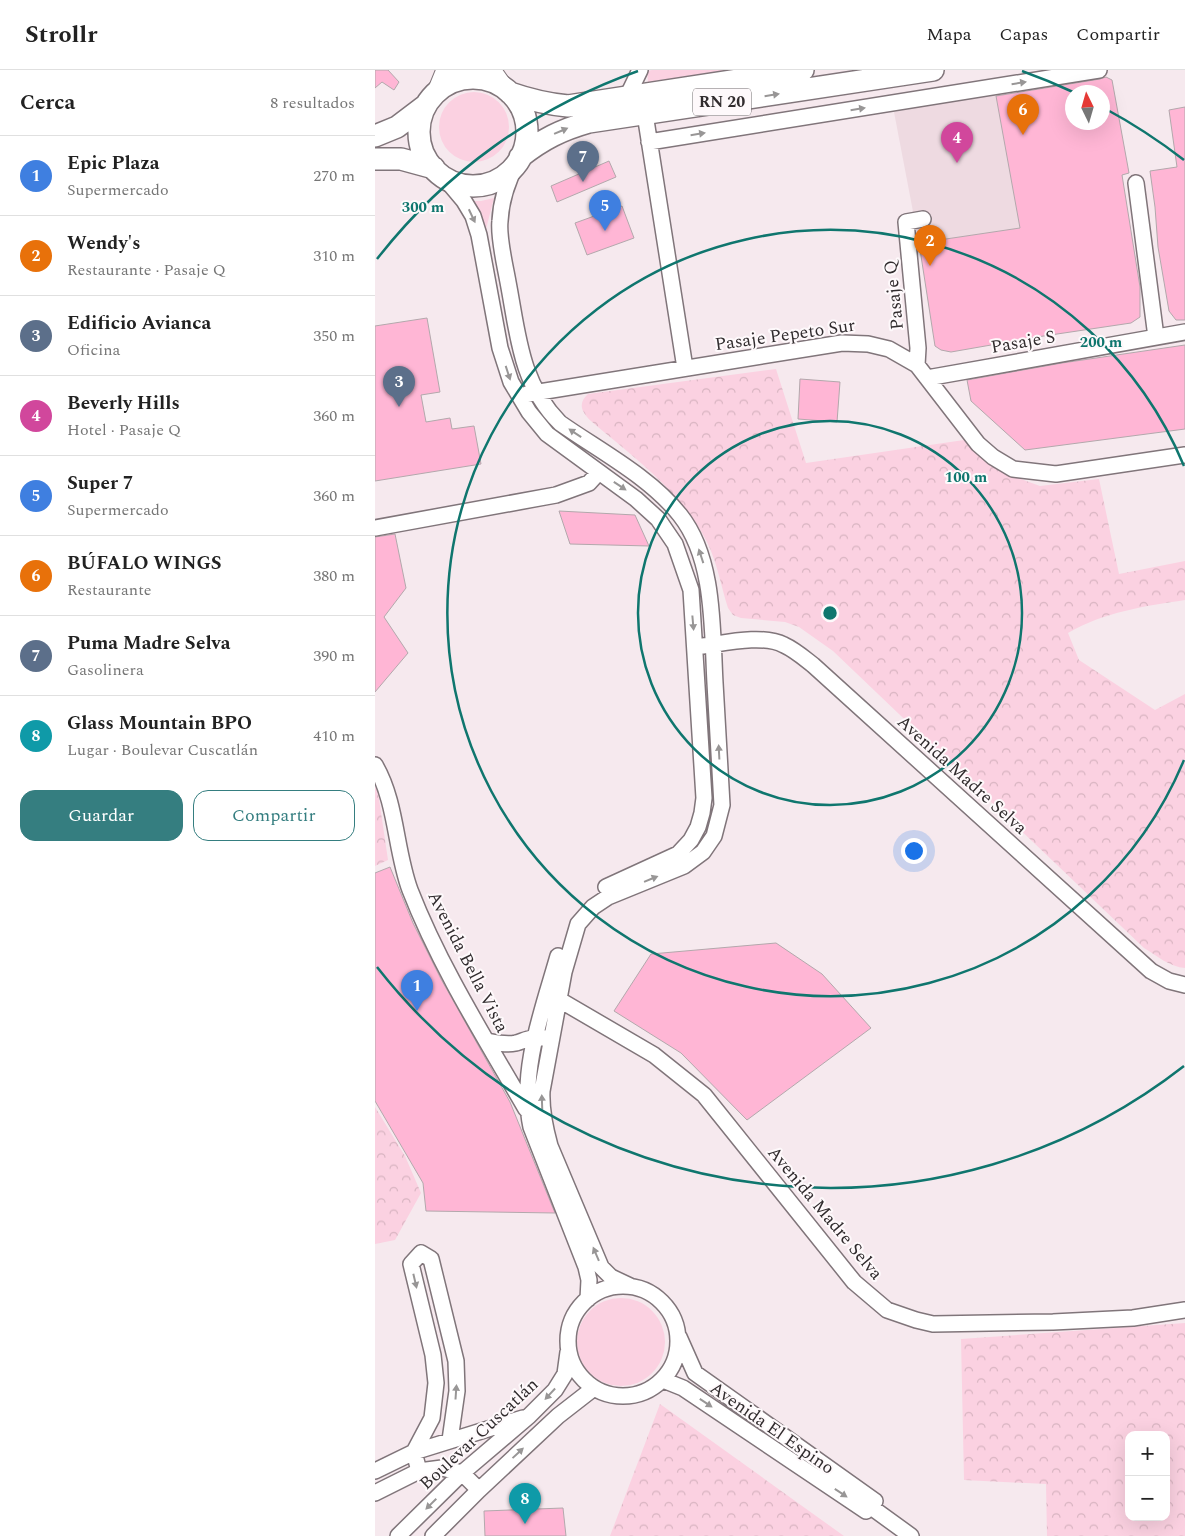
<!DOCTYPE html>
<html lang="es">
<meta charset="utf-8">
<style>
:root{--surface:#fff;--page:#f2f2f2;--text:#222;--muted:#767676;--line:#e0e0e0;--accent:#357e80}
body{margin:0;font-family:Spectral,serif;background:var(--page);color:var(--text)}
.controls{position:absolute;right:15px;bottom:15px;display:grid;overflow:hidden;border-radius:10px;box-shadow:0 5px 20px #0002}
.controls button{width:45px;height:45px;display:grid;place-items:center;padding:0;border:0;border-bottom:1px solid var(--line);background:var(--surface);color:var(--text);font:25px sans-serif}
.compass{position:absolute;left:690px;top:15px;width:45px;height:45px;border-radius:50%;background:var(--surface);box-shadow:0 5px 20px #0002;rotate:355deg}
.you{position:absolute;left:538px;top:780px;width:18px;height:18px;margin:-12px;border:4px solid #fff;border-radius:50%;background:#1a73e8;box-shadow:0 0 0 8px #1a73e833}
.badge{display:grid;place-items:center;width:32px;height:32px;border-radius:50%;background:var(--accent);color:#fff;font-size:16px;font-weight:700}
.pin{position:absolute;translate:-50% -41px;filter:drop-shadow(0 1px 2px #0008)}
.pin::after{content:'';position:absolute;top:26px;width:18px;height:15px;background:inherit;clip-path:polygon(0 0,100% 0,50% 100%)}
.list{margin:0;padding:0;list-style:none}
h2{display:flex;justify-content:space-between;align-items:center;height:65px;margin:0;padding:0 20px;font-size:21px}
h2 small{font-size:16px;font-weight:400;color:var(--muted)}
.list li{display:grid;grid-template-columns:32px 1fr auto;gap:15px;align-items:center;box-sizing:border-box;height:80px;padding:0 20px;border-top:1px solid var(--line)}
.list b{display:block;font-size:19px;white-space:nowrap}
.list p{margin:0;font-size:16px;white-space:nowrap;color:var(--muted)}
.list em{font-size:16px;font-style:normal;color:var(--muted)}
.actions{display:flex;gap:10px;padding:15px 20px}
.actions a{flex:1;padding:11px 0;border:1px solid var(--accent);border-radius:15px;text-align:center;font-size:18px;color:var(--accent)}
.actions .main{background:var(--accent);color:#fff}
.map{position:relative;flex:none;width:810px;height:1466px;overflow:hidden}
header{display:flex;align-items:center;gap:30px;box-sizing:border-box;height:70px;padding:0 25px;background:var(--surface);border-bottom:1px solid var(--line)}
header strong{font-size:24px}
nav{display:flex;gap:28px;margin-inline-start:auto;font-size:18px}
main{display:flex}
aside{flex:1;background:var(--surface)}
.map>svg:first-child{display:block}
</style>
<header>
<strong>Strollr</strong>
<nav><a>Mapa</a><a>Capas</a><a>Compartir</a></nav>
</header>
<main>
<aside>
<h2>Cerca<small>8 resultados</small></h2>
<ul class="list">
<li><span class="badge" style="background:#3f7fe0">1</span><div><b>Epic Plaza</b><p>Supermercado</p></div><em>270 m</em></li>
<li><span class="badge" style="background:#e8710a">2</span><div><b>Wendy's</b><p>Restaurante · Pasaje Q</p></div><em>310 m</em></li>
<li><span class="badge" style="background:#5c6f8a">3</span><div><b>Edificio Avianca</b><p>Oficina</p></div><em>350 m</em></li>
<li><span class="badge" style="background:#d1479c">4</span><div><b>Beverly Hills</b><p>Hotel · Pasaje Q</p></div><em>360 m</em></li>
<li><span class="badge" style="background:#3f7fe0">5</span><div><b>Super 7</b><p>Supermercado</p></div><em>360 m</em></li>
<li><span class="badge" style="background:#e8710a">6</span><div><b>BÚFALO WINGS</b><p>Restaurante</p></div><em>380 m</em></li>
<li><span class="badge" style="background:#5c6f8a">7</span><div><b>Puma Madre Selva</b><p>Gasolinera</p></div><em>390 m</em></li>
<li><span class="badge" style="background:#0f9aa8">8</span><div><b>Glass Mountain BPO</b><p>Lugar · Boulevar Cuscatlán</p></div><em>410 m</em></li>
</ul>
<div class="actions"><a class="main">Guardar</a><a>Compartir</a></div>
</aside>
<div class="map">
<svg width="810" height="1466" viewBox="0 0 810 1466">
<defs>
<pattern id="forest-crowns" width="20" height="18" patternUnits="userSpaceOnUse" patternTransform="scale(1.25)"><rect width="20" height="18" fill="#fbd1e1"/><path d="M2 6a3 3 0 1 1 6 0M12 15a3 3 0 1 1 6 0" fill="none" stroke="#d8b4c1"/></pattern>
</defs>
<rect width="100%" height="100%" fill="#f6e9ee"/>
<!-- built -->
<path fill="#eedae1" d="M 620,21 L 632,79 L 645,158 L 544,173 L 519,42 Z"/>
<!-- green -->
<path fill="#fbd1e1" d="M 277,0 L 352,0 L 273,12 L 272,1 Z
M64 57a35 35 0 1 1 70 0a35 35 0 1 1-70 0Z
M 119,128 L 111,159 L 93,131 L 106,131 Z
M202 1272a44 44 0 1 1 88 0a44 44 0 1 1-88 0Z"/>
<!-- forest -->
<path fill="url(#forest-crowns)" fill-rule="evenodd" d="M 401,299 L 431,393 L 589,370 L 613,392 L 632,404 L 665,416 L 724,409 L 744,504 L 810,491 L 810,530 C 770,536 729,542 693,563 L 704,590 L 780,640 L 810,624 L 810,898 C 795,897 782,886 769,878 L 458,581 L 424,557 L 410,552 L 366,548 L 358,545 L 353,538 C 346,516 342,492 332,472 C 306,421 258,387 216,351 C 207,342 202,334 213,324 Z
M 0,717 L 3,722 L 13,790 L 0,796 Z
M 0,1037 L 30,1086 L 46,1123 L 20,1170 L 0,1174 Z
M 810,1253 L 810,1466 L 672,1466 L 671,1414 L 589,1410 L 586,1269 ZM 754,1365 L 791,1365 L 791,1447 L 754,1447 Z
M 285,1334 L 469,1466 L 235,1466 Z"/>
<!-- building -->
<path fill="#ffb6d5" stroke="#b3a8ac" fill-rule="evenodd" d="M 0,0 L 13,0 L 24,12 L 19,20 L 7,12 L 0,18 Z
M 731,7 L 737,10 L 754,103 L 747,105 L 765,217 L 765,247 L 756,253 L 662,267 L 576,282 L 566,280 L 560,276 L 544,173 L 645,158 L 621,26 L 725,9 ZM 698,22 L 728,22 L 728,52 L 698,52 Z
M 810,37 L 810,250 L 801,250 L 794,241 L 783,177 L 780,137 L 775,101 L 802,97 L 794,40 Z
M 234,91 L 241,107 L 182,132 L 176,116 Z
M 247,136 L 259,168 L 212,185 L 200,153 Z
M 52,248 L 65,322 L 46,325 L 51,352 L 75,348 L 77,359 L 99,356 L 106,394 L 0,411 L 0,256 Z
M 810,275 L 810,359 L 650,380 L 596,331 L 592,310 L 687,293 Z
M 425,309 L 465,312 L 462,352 L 423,349 Z
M 184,441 L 260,445 L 274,476 L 195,474 Z
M 20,464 L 31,518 L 9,547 L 33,583 L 0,622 L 0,467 Z
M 15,797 L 38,853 L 66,909 L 135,1032 L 180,1143 L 51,1141 L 48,1113 L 0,1031 L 0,803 Z
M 401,873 L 447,904 L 496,958 L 372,1050 L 306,983 L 239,941 L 276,884 Z
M 188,1438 L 191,1466 L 110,1466 L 109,1441 Z"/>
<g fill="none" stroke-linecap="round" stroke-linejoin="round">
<defs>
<path id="minor" d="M 252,27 L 265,0
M 270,44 L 310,298
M 274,72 L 724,0
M 142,93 C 132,112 126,129 125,151 C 123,167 130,195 133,212 C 143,264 145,313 185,353 C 225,381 275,407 305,445 C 340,489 337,560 340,613 C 342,654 345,694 347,735 L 339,766 L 328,782 L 309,796 L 233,827 L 218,837 L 203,854 L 189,902 L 167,1021 C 166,1040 170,1058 175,1076 L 226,1197 L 236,1207 L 255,1216
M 68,106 L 89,131 L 98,146 L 104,165 L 125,278 L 136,312 L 154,342 L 172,364 L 261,429 L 283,449 L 300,474 L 316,520 L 329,728 L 327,743 L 323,757 L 316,770 L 303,784 L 231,817
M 761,113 L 781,267
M 542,295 L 543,278 L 531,152 L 548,149
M 552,308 L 810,262
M 152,324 L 467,273 L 493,274 L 514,279 L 542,295 L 603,374 L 618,387 L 638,399 L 681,404 L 810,385
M 0,458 L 181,425 L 214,413 L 224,402
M 328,576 C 350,573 388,564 409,575 C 420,580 429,588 438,595 L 776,901 L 794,911 L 810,915
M 0,695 C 22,733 20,779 35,820 C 65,897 110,968 151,1039
M 183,886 C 168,939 144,1001 156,1057 L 211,1197 L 214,1210 L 213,1229
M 174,927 L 183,929 L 279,985 L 329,1025 L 479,1212 L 512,1240 L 541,1250 L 558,1254 L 678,1252 L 758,1248 L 810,1240
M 112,971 C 122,973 131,975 141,973 C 151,970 158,966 169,968
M193 1271a55 55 0 1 1 110 0a55 55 0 1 1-110 0Z
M 288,1310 L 308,1318 L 491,1441 L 500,1431 L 320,1303 L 304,1267
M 0,1401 L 39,1382 L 148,1348
M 44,1401 L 39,1382 L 57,1348 L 61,1313 L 58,1285 L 36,1194 L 46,1183 L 56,1189 L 81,1291 L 82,1321 L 75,1370
M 0,1423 L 44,1401 L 67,1398 L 87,1403 L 104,1420
M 496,1437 L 536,1466
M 23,1466 L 87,1403 L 154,1346 L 180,1320 L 190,1304 L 193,1282
M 58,1466 L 104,1420 L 183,1346 L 219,1318"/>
<path id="major" d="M 116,0 L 128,17
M 62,22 L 71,0"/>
<path id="highway" d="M44 62a54 54 0 1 1 108 0a54 54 0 1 1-108 0Z
M 135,23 C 155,30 172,34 193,36 L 428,0
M 0,66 L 22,57 L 51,35
M 145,87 C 168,69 186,60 214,52 L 558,0
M 0,89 L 26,89 L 59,98"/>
</defs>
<!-- minor casing -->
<use href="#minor" stroke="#80757a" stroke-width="18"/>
<!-- major casing -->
<use href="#major" stroke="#80757a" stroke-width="21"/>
<!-- highway casing -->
<use href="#highway" stroke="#80757a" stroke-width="24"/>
<!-- minor -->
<use href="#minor" stroke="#fff" stroke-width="15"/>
<!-- major -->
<use href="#major" stroke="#fff" stroke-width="19"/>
<!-- highway -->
<use href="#highway" stroke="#fff" stroke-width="21"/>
</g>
<!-- one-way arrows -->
<defs><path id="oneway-solid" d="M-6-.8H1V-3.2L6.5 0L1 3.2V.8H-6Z" transform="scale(1.25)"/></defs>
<g fill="#989696">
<use href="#oneway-solid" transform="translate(644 13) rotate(-9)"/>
<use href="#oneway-solid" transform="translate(397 25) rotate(-9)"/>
<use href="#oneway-solid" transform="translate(483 39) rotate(-9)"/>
<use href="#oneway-solid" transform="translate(186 61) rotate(-23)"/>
<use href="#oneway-solid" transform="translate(323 64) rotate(-9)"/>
<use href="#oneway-solid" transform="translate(97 146) rotate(65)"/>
<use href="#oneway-solid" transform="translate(133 303) rotate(72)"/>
<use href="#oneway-solid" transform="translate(200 363) rotate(-146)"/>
<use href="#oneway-solid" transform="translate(245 416) rotate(34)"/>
<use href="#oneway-solid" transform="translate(326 486) rotate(-108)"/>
<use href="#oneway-solid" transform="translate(318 553) rotate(85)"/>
<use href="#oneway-solid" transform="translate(344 682) rotate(-93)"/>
<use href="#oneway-solid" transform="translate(276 809) rotate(-22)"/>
<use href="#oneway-solid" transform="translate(167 1032) rotate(-92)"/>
<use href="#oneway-solid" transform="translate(221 1184) rotate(-113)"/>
<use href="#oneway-solid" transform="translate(40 1211) rotate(77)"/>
<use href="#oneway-solid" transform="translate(81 1322) rotate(-86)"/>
<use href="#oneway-solid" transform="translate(175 1324) rotate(133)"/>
<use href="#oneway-solid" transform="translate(331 1333) rotate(34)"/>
<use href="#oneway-solid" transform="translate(143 1383) rotate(-43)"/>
<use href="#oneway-solid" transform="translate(466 1423) rotate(34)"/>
<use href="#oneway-solid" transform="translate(56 1434) rotate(135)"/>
</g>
<!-- distance rings -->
<g fill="none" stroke="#0f766e" stroke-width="2.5">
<circle cx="455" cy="543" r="192"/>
<path d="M809 690A383 383 0 1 1 809 396"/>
<path d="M809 996A575 575 0 0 1 2 897M2 189A575 575 0 0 1 263 1M647 1A575 575 0 0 1 698 22M729 38A575 575 0 0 1 809 90"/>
</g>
<g text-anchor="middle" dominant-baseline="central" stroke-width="4" stroke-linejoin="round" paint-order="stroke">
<!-- shield labels -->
<rect fill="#fef9fb" stroke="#6e6a6c" stroke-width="1" x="318" y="18.5" width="58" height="27" rx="4"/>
<g font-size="16" font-weight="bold" fill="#312c2e">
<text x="347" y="32">RN 20</text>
</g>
<!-- street labels -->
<g font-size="18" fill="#312c2e" stroke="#fef9fb">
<text transform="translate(519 225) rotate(-96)">Pasaje Q</text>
<text transform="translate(410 265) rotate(-8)">Pasaje Pepeto Sur</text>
<text transform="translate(648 272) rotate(-10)">Pasaje S</text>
<text transform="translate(587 705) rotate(42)">Avenida Madre Selva</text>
<text transform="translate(93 892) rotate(63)">Avenida Bella Vista</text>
<text transform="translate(450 1143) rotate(50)">Avenida Madre Selva</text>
<text transform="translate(397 1358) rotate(35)">Avenida El Espino</text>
<text transform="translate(104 1364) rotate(-43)">Boulevar Cuscatlán</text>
</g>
</g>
<circle cx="455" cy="543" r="8" fill="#0f766e" stroke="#fef9fb" stroke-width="2.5"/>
<g font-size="15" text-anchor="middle" font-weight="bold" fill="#0f766e" stroke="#fef9fb" stroke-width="4" stroke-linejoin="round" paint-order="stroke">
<text x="48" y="142">300 m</text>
<text x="726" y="277">200 m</text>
<text x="591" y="412">100 m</text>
</g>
</svg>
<div class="controls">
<button>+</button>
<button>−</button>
</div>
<svg class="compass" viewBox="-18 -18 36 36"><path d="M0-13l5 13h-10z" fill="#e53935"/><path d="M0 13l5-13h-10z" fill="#767676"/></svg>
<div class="you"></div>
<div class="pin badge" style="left:42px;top:941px;background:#3f7fe0">1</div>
<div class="pin badge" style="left:555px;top:196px;background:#e8710a">2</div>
<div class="pin badge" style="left:24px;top:337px;background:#5c6f8a">3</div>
<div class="pin badge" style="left:582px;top:93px;background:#d1479c">4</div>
<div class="pin badge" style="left:230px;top:161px;background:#3f7fe0">5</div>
<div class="pin badge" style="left:648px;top:65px;background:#e8710a">6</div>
<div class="pin badge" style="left:208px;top:112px;background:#5c6f8a">7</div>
<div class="pin badge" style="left:150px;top:1454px;background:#0f9aa8">8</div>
</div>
</main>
